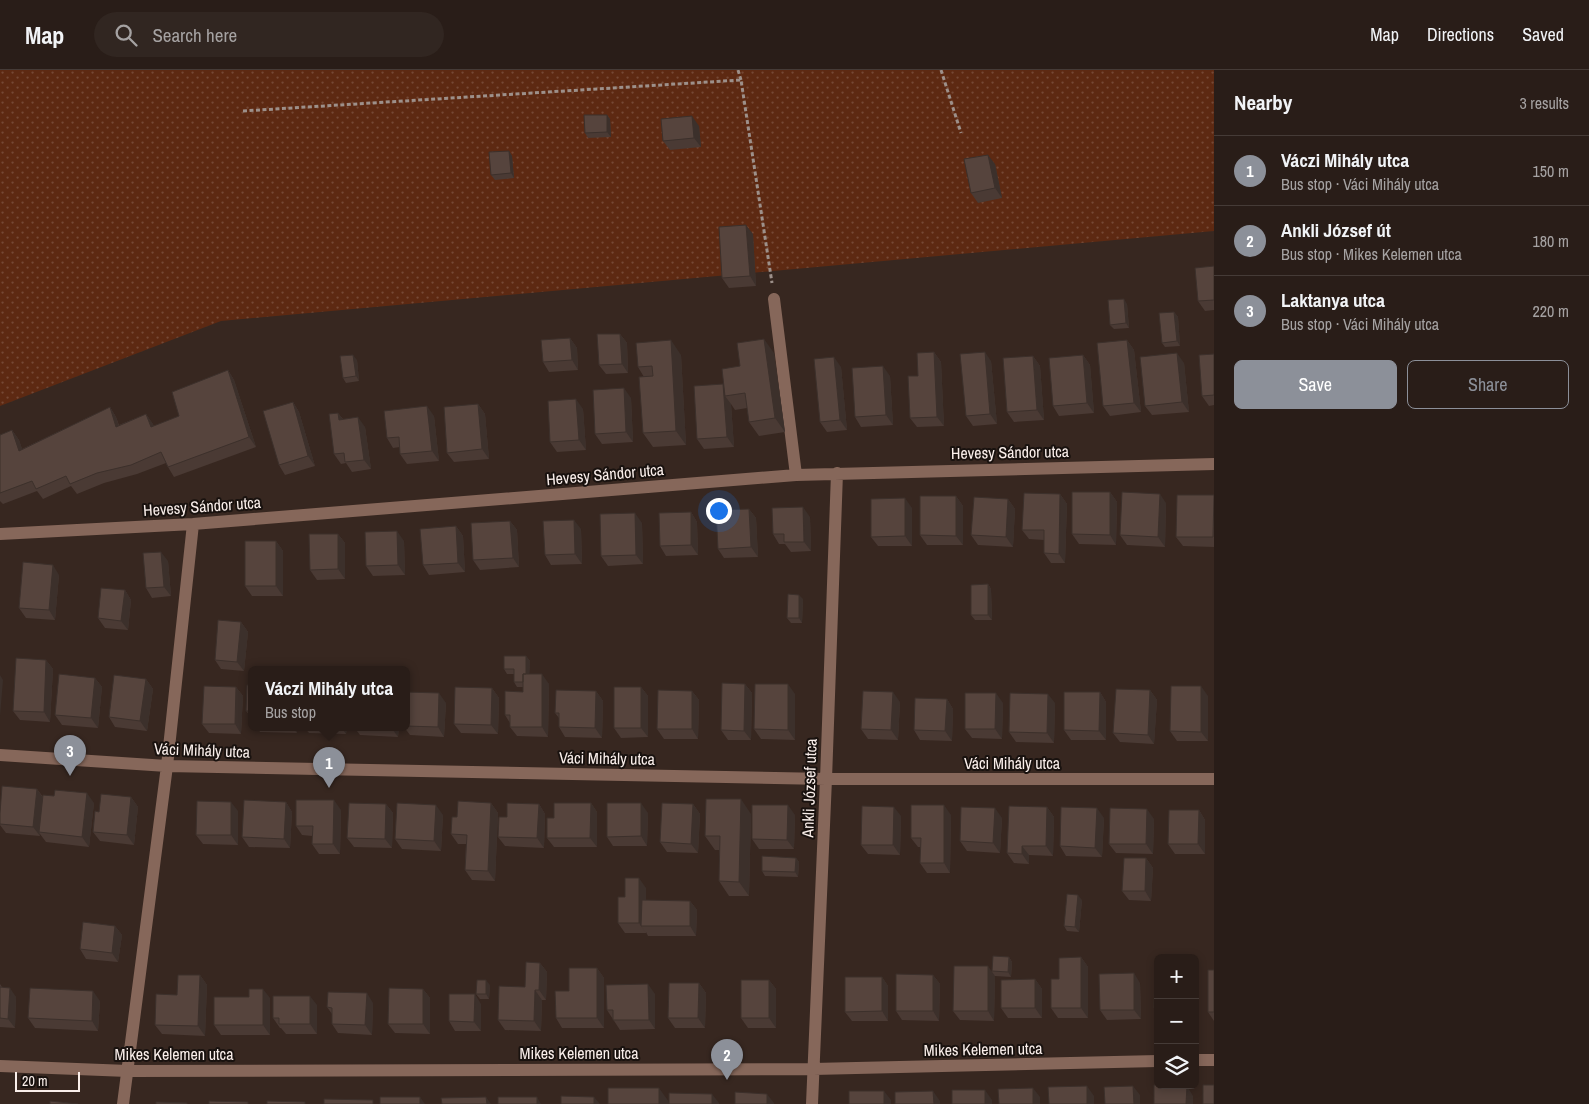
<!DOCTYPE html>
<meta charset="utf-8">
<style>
:root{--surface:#291d18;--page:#312621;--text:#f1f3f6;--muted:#a5a2a2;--line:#453b37;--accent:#8c9099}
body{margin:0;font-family:"Archivo Narrow",sans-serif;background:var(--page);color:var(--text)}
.controls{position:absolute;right:15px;bottom:15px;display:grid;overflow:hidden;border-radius:8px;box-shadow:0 2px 8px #0003}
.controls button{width:45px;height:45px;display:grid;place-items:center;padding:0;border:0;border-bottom:1px solid var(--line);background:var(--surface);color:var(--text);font:25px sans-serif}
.scale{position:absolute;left:15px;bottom:12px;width:65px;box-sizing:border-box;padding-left:5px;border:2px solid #faefeb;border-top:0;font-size:14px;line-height:18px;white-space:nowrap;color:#faefeb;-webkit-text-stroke:4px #19120f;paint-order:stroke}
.you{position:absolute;left:718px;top:440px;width:18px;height:18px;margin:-12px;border:4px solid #fff;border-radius:50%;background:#1a73e8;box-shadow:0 0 0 8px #1a73e833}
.badge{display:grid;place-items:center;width:32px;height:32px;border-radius:50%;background:var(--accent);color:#fff;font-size:16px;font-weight:700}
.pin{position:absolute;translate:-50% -41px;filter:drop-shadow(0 1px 2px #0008)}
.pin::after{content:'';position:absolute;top:26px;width:18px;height:15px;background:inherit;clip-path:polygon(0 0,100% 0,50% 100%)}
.popup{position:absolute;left:248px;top:596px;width:162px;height:65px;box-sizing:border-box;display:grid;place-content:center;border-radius:8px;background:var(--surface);filter:drop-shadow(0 1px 4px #0005);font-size:16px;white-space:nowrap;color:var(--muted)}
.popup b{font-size:19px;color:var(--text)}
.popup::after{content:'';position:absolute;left:50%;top:100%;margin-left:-10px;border:10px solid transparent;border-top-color:var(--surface)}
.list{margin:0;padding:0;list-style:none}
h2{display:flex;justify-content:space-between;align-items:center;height:65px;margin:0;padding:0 20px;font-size:21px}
h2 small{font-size:16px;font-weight:400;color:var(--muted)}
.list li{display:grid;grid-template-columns:32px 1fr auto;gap:15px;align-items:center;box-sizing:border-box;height:70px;padding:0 20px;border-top:1px solid var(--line)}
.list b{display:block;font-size:19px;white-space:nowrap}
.list p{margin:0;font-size:16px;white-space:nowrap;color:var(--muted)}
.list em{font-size:16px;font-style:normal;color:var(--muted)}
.actions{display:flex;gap:10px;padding:15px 20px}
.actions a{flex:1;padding:11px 0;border:1px solid var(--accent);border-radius:8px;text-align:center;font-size:18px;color:var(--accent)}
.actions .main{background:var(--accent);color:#fff}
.icon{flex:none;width:28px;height:28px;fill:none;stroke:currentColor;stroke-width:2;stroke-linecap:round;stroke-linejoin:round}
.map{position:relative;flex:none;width:1214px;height:1034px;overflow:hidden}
header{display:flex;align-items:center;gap:30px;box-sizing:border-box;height:70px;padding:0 25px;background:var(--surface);border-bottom:1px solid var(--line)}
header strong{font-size:24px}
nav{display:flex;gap:28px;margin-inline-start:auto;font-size:18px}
.search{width:350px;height:45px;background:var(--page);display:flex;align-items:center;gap:12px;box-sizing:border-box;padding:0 18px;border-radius:28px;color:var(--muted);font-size:19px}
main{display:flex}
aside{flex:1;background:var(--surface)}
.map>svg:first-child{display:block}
</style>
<header>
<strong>Map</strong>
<div class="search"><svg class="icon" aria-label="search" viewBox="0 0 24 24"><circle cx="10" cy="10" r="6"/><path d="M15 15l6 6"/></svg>Search here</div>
<nav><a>Map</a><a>Directions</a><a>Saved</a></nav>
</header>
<main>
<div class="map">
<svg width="1214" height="1034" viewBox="0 0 1214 1034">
<defs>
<pattern id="garden-dots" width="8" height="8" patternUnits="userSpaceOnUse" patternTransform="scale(1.25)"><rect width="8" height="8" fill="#5d2912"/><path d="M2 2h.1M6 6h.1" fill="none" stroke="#754835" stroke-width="1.8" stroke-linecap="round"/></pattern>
</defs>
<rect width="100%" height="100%" fill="#372720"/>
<!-- garden -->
<path fill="url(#garden-dots)" d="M 0,0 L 1214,0 L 1214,161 L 221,251 L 0,336 Z"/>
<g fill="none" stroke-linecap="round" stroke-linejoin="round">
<!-- path -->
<path stroke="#9d908a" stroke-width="3" stroke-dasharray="4 2.5" stroke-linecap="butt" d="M 738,0 L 741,10
M 941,0 L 961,63
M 243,41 L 741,10 L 772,213"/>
<!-- minor -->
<path stroke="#86675a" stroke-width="12" d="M 774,229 L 796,405
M 0,464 L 193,454 L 796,405 L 1214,394
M 0,685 L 167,696 L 826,709 L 1214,709
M 1195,990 L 1214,990
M 0,996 L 128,1001 L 813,999 L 1158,991
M 123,1034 L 167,696 L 193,454
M 812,1034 L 826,709 L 837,403"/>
</g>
<!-- wall -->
<path fill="#4a3a34" d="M 607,45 L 610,49 L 611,67 L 588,68 L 585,63 Z
M 699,56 L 701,77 L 670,80 L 663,71 Z
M 509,81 L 512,86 L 514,108 L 495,110 L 491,105 Z
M 995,94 L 1002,128 L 978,133 L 971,123 Z
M 753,164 L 756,216 L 729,218 L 722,208 Z
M 1214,196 L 1214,240 L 1205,241 L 1198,231 Z
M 1127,234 L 1129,258 L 1114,259 L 1110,255 Z
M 1174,242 L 1178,247 L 1180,276 L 1165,277 L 1162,273 Z
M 620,264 L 627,273 L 628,303 L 606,304 L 599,295 Z
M 570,268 L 577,278 L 578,300 L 549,302 L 543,292 Z
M 1127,270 L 1134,280 L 1141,342 L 1110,346 L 1103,336 Z
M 934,282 L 941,292 L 944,356 L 917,357 L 910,348 L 918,306 Z
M 774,283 L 785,362 L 759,366 L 749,352 L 747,338 L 735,340 L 731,334 L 734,377 L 704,379 L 697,369 L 723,314 L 740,296 Z
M 1214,284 L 1214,335 L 1209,336 L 1202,326 Z
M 681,285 L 686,375 L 653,377 L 643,363 L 644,307 L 638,297 Z
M 1083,285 L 1090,295 L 1094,343 L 1059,346 L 1053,336 Z
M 1033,286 L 1040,296 L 1044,350 L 1014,352 L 1007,342 Z
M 357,290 L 359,311 L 346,313 L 343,308 Z
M 991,291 L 997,354 L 973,356 L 966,346 Z
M 1184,293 L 1189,342 L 1152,345 L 1145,336 Z
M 841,297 L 847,360 L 827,362 L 820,352 Z
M 228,300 L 234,310 L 256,377 L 174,407 L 168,397 L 166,393 L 137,404 L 104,413 L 77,424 L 71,416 L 43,429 L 37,421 L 3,434 L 0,431 L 0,365 L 12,360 L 19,370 L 22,379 L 110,337 L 116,347 L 119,355 L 146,344 L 154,356 L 179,346 Z
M 890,306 L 893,355 L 861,357 L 855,347 Z
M 631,328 L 633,372 L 602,374 L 595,364 Z
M 293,332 L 299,342 L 315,396 L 285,405 L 279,395 Z
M 478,334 L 485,344 L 489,389 L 454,392 L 447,383 Z
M 583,339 L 586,380 L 557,382 L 550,372 Z
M 338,343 L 343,349 L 365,357 L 371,399 L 352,402 L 346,393 L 341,394 L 334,384 Z
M 434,346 L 439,391 L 407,394 L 400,384 L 400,377 L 393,378 L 387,368 Z
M 1110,422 L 1117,432 L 1116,475 L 1079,474 L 1072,464 Z
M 1060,424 L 1067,434 L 1065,493 L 1051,493 L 1044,483 L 1044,470 L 1029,469 L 1022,460 Z
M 1214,425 L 1214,477 L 1183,476 L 1176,467 Z
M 956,426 L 963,436 L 963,475 L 927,475 L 920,465 Z
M 1008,429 L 1015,439 L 1013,477 L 978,475 L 971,465 Z
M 1166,433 L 1165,477 L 1127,475 L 1120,465 Z
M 912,438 L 912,476 L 878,476 L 871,467 Z
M 749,439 L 756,448 L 758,487 L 724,488 L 718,479 Z
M 691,442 L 697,452 L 698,485 L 666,486 L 660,476 Z
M 810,447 L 811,481 L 791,482 L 785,474 L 779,474 L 773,464 Z
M 510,451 L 517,460 L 519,497 L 480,500 L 473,490 Z
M 642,453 L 643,494 L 608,496 L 601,486 Z
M 456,456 L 463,466 L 465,502 L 429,505 L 423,495 Z
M 581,459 L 582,494 L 551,495 L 545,485 Z
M 338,464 L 345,473 L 345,509 L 317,510 L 310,500 Z
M 276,471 L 283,481 L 283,526 L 252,526 L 245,516 Z
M 404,471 L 405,505 L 373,506 L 366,496 Z
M 168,491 L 171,526 L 152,528 L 146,518 Z
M 59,505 L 55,550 L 26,548 L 19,538 Z
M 988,514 L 991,519 L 992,550 L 975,550 L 971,545 Z
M 125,520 L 131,530 L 128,560 L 105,558 L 98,548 Z
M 803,529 L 802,553 L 791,553 L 787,548 Z
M 241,552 L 248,562 L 244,601 L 221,599 L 215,590 Z
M 526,586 L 530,591 L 529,604 L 549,614 L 548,667 L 517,666 L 510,657 L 510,653 L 505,645 L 523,622 L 523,617 L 517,617 L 514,612 L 514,604 L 507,604 L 504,599 Z
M 46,590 L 53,599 L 50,652 L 20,650 L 13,641 Z
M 95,608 L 102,617 L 98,658 L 62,655 L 55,645 Z
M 146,609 L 153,619 L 147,661 L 115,657 L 109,647 Z
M 745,614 L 752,623 L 751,670 L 728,670 L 721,660 Z
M 252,615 L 252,648 L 246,641 Z
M 236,617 L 243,626 L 241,664 L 209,663 L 202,654 Z
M 641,617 L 648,626 L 648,667 L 621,668 L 614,658 Z
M 492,618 L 499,628 L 498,664 L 461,663 L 454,654 Z
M 1150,620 L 1157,630 L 1154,674 L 1120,672 L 1113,663 Z
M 596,621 L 603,631 L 602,668 L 565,667 L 559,657 L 559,648 L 555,643 Z
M 692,621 L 699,630 L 698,669 L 664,669 L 657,659 Z
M 406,622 L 446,633 L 444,667 L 410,665 L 404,657 L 406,657 Z
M 1100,622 L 1106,632 L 1106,670 L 1071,670 L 1064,660 Z
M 795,624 L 795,670 L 761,669 L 754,659 Z
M 1208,626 L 1208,671 L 1177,671 L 1170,661 Z
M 947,629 L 953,639 L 952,671 L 920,670 L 914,660 Z
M 900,632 L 898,670 L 868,669 L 861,659 Z
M 1003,633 L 1002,669 L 972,668 L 965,659 Z
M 1055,633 L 1054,673 L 1016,672 L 1009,662 Z
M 257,657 L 297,657 L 297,663 L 260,662 Z
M 304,657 L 347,657 L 346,664 L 309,663 Z
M 354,657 L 399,657 L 398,667 L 360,665 Z
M 37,719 L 43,727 L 94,733 L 89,777 L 46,772 L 40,764 L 40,766 L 6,763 L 0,755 L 0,743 Z
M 131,727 L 138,737 L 134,775 L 100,771 L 93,762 L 99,742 Z
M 286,732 L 292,742 L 290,778 L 249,777 L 242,767 Z
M 491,733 L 498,743 L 495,811 L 472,810 L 465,800 L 466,774 L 458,774 L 451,764 L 457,747 Z
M 591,733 L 597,742 L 597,777 L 554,777 L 547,768 L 554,748 Z
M 386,734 L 393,743 L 392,778 L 354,777 L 347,768 Z
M 539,734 L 545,744 L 544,778 L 505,776 L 498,767 L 507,747 Z
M 693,734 L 700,744 L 698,783 L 667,782 L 660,772 Z
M 1047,737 L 1054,747 L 1053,786 L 1029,785 L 1029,794 L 1014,793 L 1007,783 Z
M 341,740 L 340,784 L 319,784 L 312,774 L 312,766 L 302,765 L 296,756 Z
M 1199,740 L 1205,750 L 1205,784 L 1175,784 L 1168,774 Z
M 238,741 L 238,775 L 203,774 L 196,765 Z
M 648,743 L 647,776 L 613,776 L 607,767 Z
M 751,744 L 749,826 L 729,826 L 719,811 L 719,780 L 715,780 L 705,766 Z
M 443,745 L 441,781 L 402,779 L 395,769 Z
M 795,745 L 794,779 L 759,779 L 752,769 Z
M 951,745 L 950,803 L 927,803 L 920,793 L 920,777 L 918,777 L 911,768 Z
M 901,746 L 900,785 L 868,784 L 861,775 Z
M 1002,748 L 1000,783 L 967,781 L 960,771 Z
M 1104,748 L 1102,787 L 1066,786 L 1060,776 Z
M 1154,749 L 1153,784 L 1116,783 L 1109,774 Z
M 796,788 L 799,792 L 798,807 L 765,806 L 762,801 Z
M 1146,788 L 1153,798 L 1151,831 L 1129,830 L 1122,821 Z
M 646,818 L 646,830 L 690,831 L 697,840 L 696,866 L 648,866 L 646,862 L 646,863 L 625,863 L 618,853 L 625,827 Z
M 1082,830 L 1079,862 L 1067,861 L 1064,856 Z
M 115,856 L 122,865 L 118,892 L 86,889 L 80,879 Z
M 1009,887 L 1012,892 L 1011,907 L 995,906 L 994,951 L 960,950 L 953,941 L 992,901 Z
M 1081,887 L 1088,897 L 1088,948 L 1058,948 L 1051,938 L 1059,909 Z
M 540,893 L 547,902 L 546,930 L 542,930 L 541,961 L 505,960 L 498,950 L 525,917 Z
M 597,898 L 604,908 L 604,958 L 562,958 L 556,948 L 569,921 Z
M 1214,900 L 1214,951 L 1208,942 Z
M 200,905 L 207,915 L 205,966 L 162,964 L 155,955 L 177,925 Z
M 933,905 L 940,914 L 939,951 L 902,950 L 896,941 Z
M 882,907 L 888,916 L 888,951 L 852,951 L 845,942 Z
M 1035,909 L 1042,919 L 1042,948 L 1008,948 L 1001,938 Z
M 769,910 L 776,919 L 776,958 L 748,958 L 741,948 Z
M 699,913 L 706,923 L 705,958 L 675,958 L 668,948 Z
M 1140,913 L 1141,949 L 1107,950 L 1100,940 Z
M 0,914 L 2,917 L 16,927 L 15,958 L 0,957 Z
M 490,915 L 489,929 L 480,929 L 476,924 Z
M 423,919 L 430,928 L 430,964 L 395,963 L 388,954 Z
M 655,924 L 655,959 L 620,960 L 607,940 Z
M 270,928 L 270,965 L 221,965 L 214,955 Z
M 100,931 L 98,961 L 35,958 L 28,948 Z
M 373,933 L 372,965 L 338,963 L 332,954 L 332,944 L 327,937 Z
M 481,934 L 481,961 L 455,961 L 449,951 Z
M 317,935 L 317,964 L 286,964 L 281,958 L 280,958 L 273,948 Z"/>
<!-- shaded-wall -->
<path fill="#3c302b" d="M 607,45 L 610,49 L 611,67 L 607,62 Z
M 692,46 L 699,56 L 701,77 L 694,68 Z
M 509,81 L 512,86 L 514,108 L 511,103 Z
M 988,85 L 995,94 L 1002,128 L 995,118 Z
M 746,155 L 753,164 L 756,216 L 750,206 Z
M 1124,229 L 1127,234 L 1129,258 L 1126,253 Z
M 1174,242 L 1178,247 L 1180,276 L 1177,271 Z
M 620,264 L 627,273 L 628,303 L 622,294 Z
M 570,268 L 577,278 L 578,300 L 572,290 Z
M 764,269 L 774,283 L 785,362 L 775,348 Z
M 671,270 L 681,285 L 686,375 L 676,361 Z
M 1127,270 L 1134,280 L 1141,342 L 1134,333 Z
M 934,282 L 941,292 L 944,356 L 937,347 Z
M 985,282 L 991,291 L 997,354 L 990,344 Z
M 1177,283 L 1184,293 L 1189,342 L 1182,332 Z
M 353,285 L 357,290 L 359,311 L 356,306 Z
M 1083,285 L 1090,295 L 1094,343 L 1087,333 Z
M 1033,286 L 1040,296 L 1044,350 L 1037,340 Z
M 834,287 L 841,297 L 847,360 L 840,350 Z
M 883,296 L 890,306 L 893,355 L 886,345 Z
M 228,300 L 234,310 L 256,377 L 249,367 Z
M 723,314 L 725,326 L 731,334 L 734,377 L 727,367 Z
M 624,318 L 631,328 L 633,372 L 626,362 Z
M 576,329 L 583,339 L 586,380 L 579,370 Z
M 293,332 L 299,342 L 315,396 L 308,386 Z
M 478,334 L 485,344 L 489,389 L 482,379 Z
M 427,336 L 434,346 L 439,391 L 432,381 Z
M 110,337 L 116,347 L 122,366 L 116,357 Z
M 338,343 L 345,352 L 339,350 Z
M 146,344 L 153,354 L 158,367 L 151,357 Z
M 358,347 L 365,357 L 371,399 L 364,390 Z
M 12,360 L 19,370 L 26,390 L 19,381 Z
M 1110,422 L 1117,432 L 1116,475 L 1110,465 Z
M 1060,424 L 1067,434 L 1065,493 L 1059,484 Z
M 1160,424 L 1166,433 L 1165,477 L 1158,467 Z
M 956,426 L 963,436 L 963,475 L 956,466 Z
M 905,428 L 912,438 L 912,476 L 905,466 Z
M 1008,429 L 1015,439 L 1013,477 L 1006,467 Z
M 803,437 L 810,447 L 811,481 L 804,472 Z
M 749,439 L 756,448 L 758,487 L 751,477 Z
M 691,442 L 697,452 L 698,485 L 691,475 Z
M 635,443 L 642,453 L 643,494 L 636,485 Z
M 574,450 L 581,459 L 582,494 L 575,484 Z
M 510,451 L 517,460 L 519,497 L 513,488 Z
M 456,456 L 463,466 L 465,502 L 458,493 Z
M 397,461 L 404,471 L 405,505 L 398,495 Z
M 338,464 L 345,473 L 345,509 L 338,499 Z
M 276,471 L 283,481 L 283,526 L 276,516 Z
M 161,482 L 168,491 L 171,526 L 164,517 Z
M 53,495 L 59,505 L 55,550 L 49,540 Z
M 988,514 L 991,519 L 992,550 L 988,545 Z
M 125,520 L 131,530 L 128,560 L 121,551 Z
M 799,525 L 803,529 L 802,553 L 799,548 Z
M 241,552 L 248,562 L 244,601 L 237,592 Z
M 526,586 L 530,591 L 529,617 L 526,612 Z
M 46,590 L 53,599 L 50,652 L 44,642 Z
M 542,604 L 549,614 L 548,667 L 542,657 Z
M 0,605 L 3,610 L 0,646 Z
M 95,608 L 102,617 L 98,658 L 91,648 Z
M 146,609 L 153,619 L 147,661 L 140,651 Z
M 745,614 L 752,623 L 751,670 L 744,661 Z
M 788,614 L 795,624 L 795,670 L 788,660 Z
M 1201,616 L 1208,626 L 1208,671 L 1201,662 Z
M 236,617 L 243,626 L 241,664 L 235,654 Z
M 641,617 L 648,626 L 648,667 L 641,658 Z
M 492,618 L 499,628 L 498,664 L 491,655 Z
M 1150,620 L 1157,630 L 1154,674 L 1148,665 Z
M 596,621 L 603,631 L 602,668 L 595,658 Z
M 692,621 L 699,630 L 698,669 L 692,659 Z
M 893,622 L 900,632 L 898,670 L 891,660 Z
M 1100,622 L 1106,632 L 1106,670 L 1099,661 Z
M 439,623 L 446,633 L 444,667 L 438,657 Z
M 996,623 L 1003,633 L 1002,669 L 995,659 Z
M 1048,624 L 1055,633 L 1054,673 L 1047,663 Z
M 947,629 L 953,639 L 952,671 L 945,661 Z
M 292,657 L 297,657 L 297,663 Z
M 341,657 L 347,657 L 346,664 Z
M 391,657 L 399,657 L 398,667 Z
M 37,719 L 43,728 L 39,762 L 40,764 L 40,766 L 33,757 Z
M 87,723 L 94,733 L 89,777 L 82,767 Z
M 131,727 L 138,737 L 134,775 L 127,765 Z
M 741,729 L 751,744 L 749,826 L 739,812 Z
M 334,730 L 341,740 L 340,784 L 333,774 Z
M 231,732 L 238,741 L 238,775 L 231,765 Z
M 286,732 L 292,742 L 290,778 L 284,769 Z
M 491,733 L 498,743 L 495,811 L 488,801 Z
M 591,733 L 597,742 L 597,777 L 590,768 Z
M 641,733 L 648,743 L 647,776 L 641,766 Z
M 386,734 L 393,743 L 392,778 L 385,769 Z
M 539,734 L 545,744 L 544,778 L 537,768 Z
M 693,734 L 700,744 L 698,783 L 691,774 Z
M 436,735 L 443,745 L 441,781 L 434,771 Z
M 788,735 L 795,745 L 794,779 L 787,770 Z
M 944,735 L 951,745 L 950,803 L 944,793 Z
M 894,737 L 901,746 L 900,785 L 893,775 Z
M 1047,737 L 1054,747 L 1053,786 L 1046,776 Z
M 995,738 L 1002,748 L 1000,783 L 993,773 Z
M 1097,738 L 1104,748 L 1102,787 L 1095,778 Z
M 1147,739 L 1154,749 L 1153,784 L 1146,774 Z
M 1199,740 L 1205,750 L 1205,784 L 1198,774 Z
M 1022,776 L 1029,785 L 1029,794 L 1022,784 Z
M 796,788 L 799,792 L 798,807 L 795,802 Z
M 1146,788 L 1153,798 L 1151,831 L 1145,821 Z
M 639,808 L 646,818 L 646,856 L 641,856 L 646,863 L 639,853 Z
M 1078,825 L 1082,830 L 1079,862 L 1075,857 Z
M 690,831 L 697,840 L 696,866 L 690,856 Z
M 115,856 L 122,865 L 118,892 L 112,883 Z
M 1009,887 L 1012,892 L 1011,907 L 1008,902 Z
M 1081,887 L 1088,897 L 1088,948 L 1081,938 Z
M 540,893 L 547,902 L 546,930 L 539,920 Z
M 988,896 L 995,906 L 994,951 L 988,941 Z
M 597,898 L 604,908 L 604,958 L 597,948 Z
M 1134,903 L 1140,913 L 1141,949 L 1134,940 Z
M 200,905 L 207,915 L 205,966 L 198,956 Z
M 933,905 L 940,914 L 939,951 L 933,941 Z
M 882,907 L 888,916 L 888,951 L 882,941 Z
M 1035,909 L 1042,919 L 1042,948 L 1035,938 Z
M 486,910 L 490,915 L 489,929 L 486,924 Z
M 769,910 L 776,919 L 776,958 L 769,948 Z
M 1195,911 L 1196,912 L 1196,948 L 1195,947 Z
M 699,913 L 706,923 L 705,958 L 698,948 Z
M 648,914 L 655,924 L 655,959 L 649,950 Z
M 10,918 L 16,927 L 15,958 L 8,949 Z
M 263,919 L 270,928 L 270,965 L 263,955 Z
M 423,919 L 430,928 L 430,964 L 423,954 Z
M 535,920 L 542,930 L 541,961 L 534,951 Z
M 93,921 L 100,931 L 98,961 L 92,951 Z
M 367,923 L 373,933 L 372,965 L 365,955 Z
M 475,924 L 481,934 L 481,961 L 474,952 Z
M 310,926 L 317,935 L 317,964 L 310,954 Z
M 1087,1016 L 1094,1026 L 1094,1034 L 1087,1034 Z
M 1133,1016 L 1140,1025 L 1140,1034 L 1134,1034 Z
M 1187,1016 L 1193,1026 L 1193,1034 L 1186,1034 Z
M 659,1018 L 669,1032 L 669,1034 L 659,1034 Z
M 1033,1018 L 1040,1027 L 1040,1034 L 1033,1034 Z
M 985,1020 L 992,1030 L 992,1034 L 985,1034 Z
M 884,1021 L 891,1030 L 891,1034 L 884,1034 Z
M 933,1021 L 940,1031 L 940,1034 L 934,1034 Z
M 712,1024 L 719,1033 L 719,1034 L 712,1034 Z
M 767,1024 L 774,1033 L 774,1034 L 767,1034 Z
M 420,1027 L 425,1034 L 420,1034 Z
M 486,1027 L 491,1034 L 487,1034 Z
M 537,1027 L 541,1034 L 537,1034 Z
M 594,1027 L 600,1034 L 594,1034 Z"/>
<!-- building -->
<path fill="#56443d" stroke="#3c302b" d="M 584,45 L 607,45 L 607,62 L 585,63 Z
M 692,46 L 694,68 L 663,71 L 661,49 Z
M 509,81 L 511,103 L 491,105 L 489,82 Z
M 988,85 L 995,118 L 971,123 L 964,89 Z
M 746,155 L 750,206 L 722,208 L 719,157 Z
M 1214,196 L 1214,230 L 1198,231 L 1195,198 Z
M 1124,229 L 1126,253 L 1110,255 L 1108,230 Z
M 1174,242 L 1177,271 L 1162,273 L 1159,243 Z
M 597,264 L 620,264 L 622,294 L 599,295 Z
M 570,268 L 572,290 L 543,292 L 541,270 Z
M 764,269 L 775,348 L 749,352 L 745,323 L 725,326 L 722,299 L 740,296 L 737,273 Z
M 671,270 L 676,361 L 643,363 L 639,307 L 653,306 L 652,296 L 638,297 L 636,273 Z
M 1127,270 L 1134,333 L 1103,336 L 1097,273 Z
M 934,282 L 937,347 L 910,348 L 908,306 L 918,306 L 917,283 Z
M 985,282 L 990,344 L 966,346 L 960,284 Z
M 1177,283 L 1182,332 L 1145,336 L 1140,287 Z
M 1214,284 L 1214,325 L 1202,326 L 1199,285 Z
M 353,285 L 356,306 L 343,308 L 340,286 Z
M 1083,285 L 1087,333 L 1053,336 L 1049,288 Z
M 1033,286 L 1037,340 L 1007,342 L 1003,288 Z
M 834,287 L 840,350 L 820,352 L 814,289 Z
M 883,296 L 886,345 L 855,347 L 852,298 Z
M 228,300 L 249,367 L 168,397 L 161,382 L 131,395 L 97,403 L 70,414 L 66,406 L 36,419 L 32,411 L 0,423 L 0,365 L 12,360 L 19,381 L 110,337 L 116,357 L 146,344 L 151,357 L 179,346 L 172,322 Z
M 723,314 L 727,367 L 697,369 L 694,316 Z
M 624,318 L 626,362 L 595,364 L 593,320 Z
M 576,329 L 579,370 L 550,372 L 548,331 Z
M 293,332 L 308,386 L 279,395 L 263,341 Z
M 478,334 L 482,379 L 447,383 L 444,337 Z
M 427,336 L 432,381 L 400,384 L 399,367 L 387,368 L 384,341 Z
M 338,343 L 339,350 L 358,347 L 364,390 L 345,392 L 344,383 L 334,384 L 329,344 Z
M 1072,422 L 1110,422 L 1110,465 L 1072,464 Z
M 1122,422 L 1160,424 L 1158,467 L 1120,465 Z
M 1024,423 L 1060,424 L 1059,484 L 1044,483 L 1044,460 L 1022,460 Z
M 1177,425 L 1214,425 L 1213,467 L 1176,467 Z
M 920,426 L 956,426 L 956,466 L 920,465 Z
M 974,427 L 1008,429 L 1006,467 L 971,465 Z
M 905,428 L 905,466 L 871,467 L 871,429 Z
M 803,437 L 804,472 L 784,472 L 784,464 L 773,464 L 772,438 Z
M 749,439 L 751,477 L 718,479 L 716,440 Z
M 691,442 L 691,475 L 660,476 L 659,443 Z
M 635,443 L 636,485 L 601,486 L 600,444 Z
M 574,450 L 575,484 L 545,485 L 543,451 Z
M 510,451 L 513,488 L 473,490 L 471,453 Z
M 456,456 L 458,493 L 423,495 L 420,459 Z
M 397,461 L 398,495 L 366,496 L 365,462 Z
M 309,464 L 338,464 L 338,499 L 310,500 Z
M 245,471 L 276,471 L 276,516 L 245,516 Z
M 161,482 L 164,517 L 146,518 L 143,483 Z
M 23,492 L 53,495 L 49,540 L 19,538 Z
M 988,514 L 988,545 L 971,545 L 971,515 Z
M 101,518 L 125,520 L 121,551 L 98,548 Z
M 788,524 L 799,525 L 799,548 L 787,548 Z
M 218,550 L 241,552 L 237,592 L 215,590 Z
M 504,586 L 526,586 L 526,604 L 523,604 L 523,612 L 514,612 L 514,599 L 504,599 Z
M 16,588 L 46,590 L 44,642 L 13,641 Z
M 59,604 L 95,608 L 91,648 L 55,645 Z
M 523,604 L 542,604 L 542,657 L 510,657 L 510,645 L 505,645 L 505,621 L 523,622 Z
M 114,605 L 146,609 L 140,651 L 109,647 Z
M 722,613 L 745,614 L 744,661 L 721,660 Z
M 755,614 L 788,614 L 788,660 L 754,659 Z
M 247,615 L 252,615 L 252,641 L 246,641 Z
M 204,616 L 236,617 L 235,654 L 202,654 Z
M 1171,616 L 1201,616 L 1201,662 L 1170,661 Z
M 455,617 L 492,618 L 491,655 L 454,654 Z
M 614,617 L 641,617 L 641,658 L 614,658 Z
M 1116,619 L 1150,620 L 1148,665 L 1113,663 Z
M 556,620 L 596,621 L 595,658 L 559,657 L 559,643 L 555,643 Z
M 658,620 L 692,621 L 692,659 L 657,659 Z
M 863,621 L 893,622 L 891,660 L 861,659 Z
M 406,622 L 439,623 L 438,657 L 406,656 Z
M 1064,622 L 1100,622 L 1099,661 L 1064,660 Z
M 965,623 L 996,623 L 995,659 L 965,659 Z
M 1010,623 L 1048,624 L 1047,663 L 1009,662 Z
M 915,628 L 947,629 L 945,661 L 914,660 Z
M 2,716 L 37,719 L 33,757 L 0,754 L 0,743 Z
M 55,720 L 87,723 L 82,767 L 39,762 L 43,725 L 54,726 Z
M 101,724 L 131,727 L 127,765 L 93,762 L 95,741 L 99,742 Z
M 706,729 L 741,729 L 739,812 L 719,811 L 720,766 L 705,766 Z
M 244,730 L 286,732 L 284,769 L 242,767 Z
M 296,730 L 334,730 L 333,774 L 312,774 L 313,756 L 296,756 Z
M 197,731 L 231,732 L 231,765 L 196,765 Z
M 458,731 L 491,733 L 488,801 L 465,800 L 467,765 L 451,764 L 452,747 L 457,747 Z
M 349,733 L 386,734 L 385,769 L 347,768 Z
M 397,733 L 436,735 L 434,771 L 395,769 Z
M 507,733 L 539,734 L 537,768 L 498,767 L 499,747 L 507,747 Z
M 554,733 L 591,733 L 590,768 L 547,768 L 547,748 L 554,748 Z
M 607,733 L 641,733 L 641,766 L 607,767 Z
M 662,733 L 693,734 L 691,774 L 660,772 Z
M 752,735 L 788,735 L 787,770 L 752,769 Z
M 911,735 L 944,735 L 944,793 L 920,793 L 921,768 L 911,768 Z
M 862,736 L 894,737 L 893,775 L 861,775 Z
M 1009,736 L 1047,737 L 1046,776 L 1022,776 L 1022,784 L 1007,783 Z
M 961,737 L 995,738 L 993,773 L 960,771 Z
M 1061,737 L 1097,738 L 1095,778 L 1060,776 Z
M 1110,738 L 1147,739 L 1146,774 L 1109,774 Z
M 1169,740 L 1199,740 L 1198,774 L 1168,774 Z
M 762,786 L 796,788 L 795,802 L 762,801 Z
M 1124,788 L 1146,788 L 1145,821 L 1122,821 Z
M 625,808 L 639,808 L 639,853 L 618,853 L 618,827 L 625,827 Z
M 1067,824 L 1078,825 L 1075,857 L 1064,856 Z
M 642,830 L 690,831 L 690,856 L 641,856 Z
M 83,852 L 115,856 L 112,883 L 80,879 Z
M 993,886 L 1009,887 L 1008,902 L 992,901 Z
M 1081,887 L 1081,938 L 1051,938 L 1051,909 L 1059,909 L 1059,888 Z
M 526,892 L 540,893 L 539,920 L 535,920 L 534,951 L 498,950 L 499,916 L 525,917 Z
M 954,896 L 988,896 L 988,941 L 953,941 Z
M 569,898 L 597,898 L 597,948 L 556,948 L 555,921 L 569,921 Z
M 1208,900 L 1214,900 L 1214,942 L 1208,942 Z
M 1134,903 L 1134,940 L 1100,940 L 1099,904 Z
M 1155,903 L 1158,903 L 1158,938 L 1154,938 Z
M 896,904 L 933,905 L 933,941 L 896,941 Z
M 178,905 L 200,905 L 198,956 L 155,955 L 156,924 L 177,925 Z
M 845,907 L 882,907 L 882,941 L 845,942 Z
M 1035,909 L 1035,938 L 1001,938 L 1001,910 Z
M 477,910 L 486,910 L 486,924 L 476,924 Z
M 741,910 L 769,910 L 769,948 L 741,948 Z
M 669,913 L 699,913 L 698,948 L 668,948 Z
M 648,914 L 649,950 L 613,950 L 613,940 L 607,940 L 606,915 Z
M 0,917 L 10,918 L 8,949 L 0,948 Z
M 30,918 L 93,921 L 92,951 L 28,948 Z
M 389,918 L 423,919 L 423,954 L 388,954 Z
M 249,919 L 263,919 L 263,955 L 214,955 L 214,927 L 249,927 Z
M 328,922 L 367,923 L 365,955 L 332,954 L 332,938 L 327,937 Z
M 449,924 L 475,924 L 474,952 L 449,951 Z
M 273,926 L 310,926 L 310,954 L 279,954 L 279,948 L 273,948 Z
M 1154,1015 L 1187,1016 L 1186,1034 L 1154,1034 Z
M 1203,1015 L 1214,1015 L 1214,1034 L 1203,1034 Z
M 1087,1016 L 1087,1034 L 1049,1034 L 1048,1017 Z
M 1133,1016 L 1134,1034 L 1105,1034 L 1104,1017 Z
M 608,1018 L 659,1018 L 659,1034 L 608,1034 Z
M 1033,1018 L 1033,1034 L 999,1034 L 998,1019 Z
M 952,1020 L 985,1020 L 985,1034 L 952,1034 Z
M 849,1021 L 884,1021 L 884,1034 L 849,1034 Z
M 933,1021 L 934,1034 L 895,1034 L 895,1022 Z
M 735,1022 L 767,1024 L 767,1034 L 735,1034 Z
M 669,1023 L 712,1024 L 712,1034 L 669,1034 Z
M 561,1026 L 594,1027 L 594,1034 L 561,1034 Z
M 380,1027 L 420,1027 L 420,1034 L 380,1034 Z
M 486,1027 L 487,1034 L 442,1034 L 441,1028 Z
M 498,1027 L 537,1027 L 537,1034 L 498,1034 Z
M 324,1029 L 373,1030 L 373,1034 L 324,1034 Z
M 50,1031 L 78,1034 L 50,1034 Z
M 209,1031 L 248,1032 L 248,1034 L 209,1034 Z
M 267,1031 L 305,1032 L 305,1034 L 267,1034 Z
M 156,1032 L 187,1033 L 187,1034 L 156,1034 Z"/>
<g text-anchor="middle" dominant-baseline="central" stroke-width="4" stroke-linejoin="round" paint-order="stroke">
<!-- street labels -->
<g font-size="16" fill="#faefeb" stroke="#19120f">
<text transform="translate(1010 382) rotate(-1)">Hevesy Sándor utca</text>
<text transform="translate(605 404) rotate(-5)">Hevesy Sándor utca</text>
<text transform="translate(202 436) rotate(-4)">Hevesy Sándor utca</text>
<text transform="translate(202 680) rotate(2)">Váci Mihály utca</text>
<text transform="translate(607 688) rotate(1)">Váci Mihály utca</text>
<text x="1012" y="693">Váci Mihály utca</text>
<text transform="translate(809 718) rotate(-88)">Ankli József utca</text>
<text transform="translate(983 979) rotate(-1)">Mikes Kelemen utca</text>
<text x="579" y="983">Mikes Kelemen utca</text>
<text x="174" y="984">Mikes Kelemen utca</text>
</g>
</g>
</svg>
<div class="controls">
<button>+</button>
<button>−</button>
<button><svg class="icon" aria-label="layers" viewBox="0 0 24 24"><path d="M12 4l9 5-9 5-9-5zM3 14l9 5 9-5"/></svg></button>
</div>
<div class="scale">20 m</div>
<div class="you"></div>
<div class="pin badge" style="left:329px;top:718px">1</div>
<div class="popup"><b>Váczi Mihály utca</b>Bus stop</div>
<div class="pin badge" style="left:727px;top:1010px">2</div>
<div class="pin badge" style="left:70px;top:706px">3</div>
</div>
<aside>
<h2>Nearby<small>3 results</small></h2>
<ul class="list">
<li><span class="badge">1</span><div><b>Váczi Mihály utca</b><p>Bus stop · Váci Mihály utca</p></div><em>150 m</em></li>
<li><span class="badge">2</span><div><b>Ankli József út</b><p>Bus stop · Mikes Kelemen utca</p></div><em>180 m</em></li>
<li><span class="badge">3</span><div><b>Laktanya utca</b><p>Bus stop · Váci Mihály utca</p></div><em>220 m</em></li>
</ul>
<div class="actions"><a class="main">Save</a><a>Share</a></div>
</aside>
</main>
